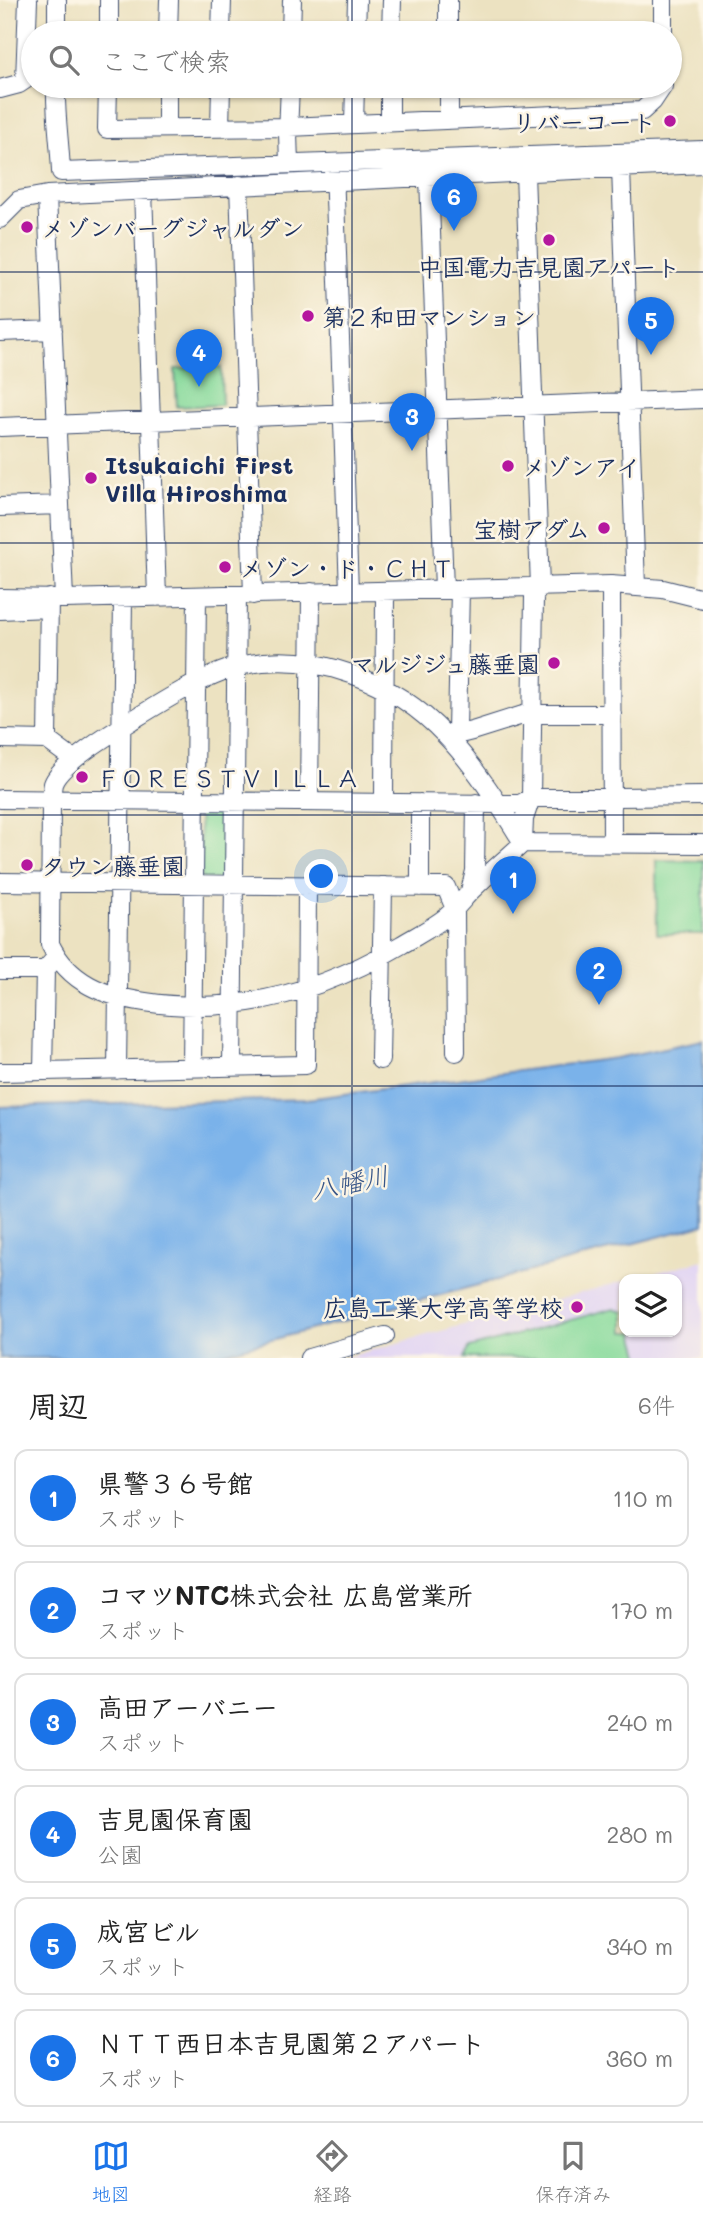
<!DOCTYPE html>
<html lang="ja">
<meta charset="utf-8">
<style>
:root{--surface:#fff;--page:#f2f2f2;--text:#222;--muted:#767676;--line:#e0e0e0;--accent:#1a73e8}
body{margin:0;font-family:Mali,"Klee One",sans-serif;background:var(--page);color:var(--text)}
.controls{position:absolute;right:21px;bottom:21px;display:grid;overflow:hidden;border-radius:14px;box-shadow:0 2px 5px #0004}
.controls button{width:63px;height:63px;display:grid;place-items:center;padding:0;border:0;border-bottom:2px solid var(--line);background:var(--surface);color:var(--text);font:35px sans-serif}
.you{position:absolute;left:322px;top:877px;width:24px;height:24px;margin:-18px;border:5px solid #fff;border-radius:50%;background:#1a73e8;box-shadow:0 0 0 10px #1a73e833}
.badge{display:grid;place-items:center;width:46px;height:46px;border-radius:50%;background:var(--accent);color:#fff;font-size:23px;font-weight:700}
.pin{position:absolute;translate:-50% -58px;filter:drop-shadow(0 2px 4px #0008)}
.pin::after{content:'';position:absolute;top:37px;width:24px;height:21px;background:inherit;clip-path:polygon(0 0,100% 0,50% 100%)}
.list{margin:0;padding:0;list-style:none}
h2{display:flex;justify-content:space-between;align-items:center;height:91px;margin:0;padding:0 28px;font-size:30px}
h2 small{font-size:23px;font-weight:400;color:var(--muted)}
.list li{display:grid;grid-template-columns:46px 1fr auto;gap:21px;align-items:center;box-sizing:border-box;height:98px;margin:0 14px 14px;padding:0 14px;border:2px solid var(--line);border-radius:14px}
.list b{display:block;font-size:26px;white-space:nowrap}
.list p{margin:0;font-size:23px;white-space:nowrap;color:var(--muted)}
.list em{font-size:23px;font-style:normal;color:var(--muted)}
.icon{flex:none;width:38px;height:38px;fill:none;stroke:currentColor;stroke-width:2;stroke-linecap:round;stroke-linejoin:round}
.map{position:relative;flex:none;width:703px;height:1358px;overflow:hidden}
.search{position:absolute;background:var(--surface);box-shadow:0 2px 5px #0004;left:21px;right:21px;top:21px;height:77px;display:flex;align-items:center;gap:18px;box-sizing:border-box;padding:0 24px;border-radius:38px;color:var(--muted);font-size:26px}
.sheet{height:763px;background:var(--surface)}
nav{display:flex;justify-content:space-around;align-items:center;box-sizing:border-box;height:98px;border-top:2px solid var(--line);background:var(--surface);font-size:19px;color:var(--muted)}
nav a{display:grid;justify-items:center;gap:4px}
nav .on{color:var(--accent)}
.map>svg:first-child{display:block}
</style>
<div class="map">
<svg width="703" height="1358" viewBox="0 0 703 1358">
<rect width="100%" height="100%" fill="#fcf5e5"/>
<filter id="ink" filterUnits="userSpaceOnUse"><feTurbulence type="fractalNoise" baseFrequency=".0143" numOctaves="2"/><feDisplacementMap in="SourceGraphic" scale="14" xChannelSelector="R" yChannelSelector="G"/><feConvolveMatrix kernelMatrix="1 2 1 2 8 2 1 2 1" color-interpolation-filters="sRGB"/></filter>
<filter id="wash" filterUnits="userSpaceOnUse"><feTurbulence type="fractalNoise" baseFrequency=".00686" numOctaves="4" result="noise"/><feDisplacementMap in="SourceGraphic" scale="28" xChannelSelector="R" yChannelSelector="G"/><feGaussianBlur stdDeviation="1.57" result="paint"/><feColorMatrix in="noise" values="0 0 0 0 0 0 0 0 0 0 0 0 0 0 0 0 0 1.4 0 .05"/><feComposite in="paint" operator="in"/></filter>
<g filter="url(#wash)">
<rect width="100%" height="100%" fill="#ece2c1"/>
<!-- built -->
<path fill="#e1d4f4" d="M 703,1260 L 703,1358 L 343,1358 L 624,1281 L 624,1332 L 677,1332 L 677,1279 L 632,1279 Z"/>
<!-- green -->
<path fill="#86da9b" stroke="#50847c" stroke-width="2" d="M 221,367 L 222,405 L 177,407 L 175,369 Z
M 223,807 L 228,811 L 227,875 L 224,880 L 201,879 L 199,810 Z
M 656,860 L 703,861 L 703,934 L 657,934 Z
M 614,1308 L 624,1312 L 624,1332 L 634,1332 L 641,1358 L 465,1358 L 469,1348 Z"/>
<!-- water -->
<path fill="#7ab2ea" stroke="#4a70a4" stroke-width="2" d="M 703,1040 L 703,1225 L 204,1358 L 0,1358 L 0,1107 L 307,1099 L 616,1058 Z"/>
</g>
<g filter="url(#ink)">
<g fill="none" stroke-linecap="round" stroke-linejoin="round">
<defs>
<path id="minor" d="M 663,0 L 663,33
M 57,33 L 57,0
M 109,33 L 109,0
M 168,33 L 169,0
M 221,33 L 222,0
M 291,33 L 292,0
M 356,33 L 357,0
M 391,33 L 392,0
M 448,33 L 448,0
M 56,86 C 55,115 60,143 61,172 L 703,150
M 108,86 L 107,129 L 289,127 L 642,111 L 653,101 L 663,86
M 449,86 L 449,119
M 0,89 L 19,84 L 25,80 L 28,0
M 390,122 L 390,86
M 354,124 L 355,86
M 167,128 L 167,86
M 220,128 L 221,86
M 289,164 L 288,133 L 290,86
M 621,168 L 636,586
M 334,169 L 349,591
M 429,177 L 444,589
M 239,185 L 253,595
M 143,190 L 157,597
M 47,195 L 64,599
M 0,219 L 19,200 L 47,195 L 703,164
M 0,332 L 53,330
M 0,427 L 703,399
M 0,507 L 60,505
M 611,585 L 612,843
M 0,598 L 64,599 L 611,585 L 663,589 L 703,599
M 0,610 L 48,608
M 457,730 L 460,589
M 446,736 L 457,730 L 464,733 L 472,731 L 526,714 L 612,714
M 0,739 L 47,740 L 74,760
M 47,740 L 49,598
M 0,799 L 499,804 L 520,804 L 531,798 L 703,796
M 309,802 L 311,592
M 384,803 L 385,591
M 523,843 C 501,807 475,766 446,736 C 395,681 313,649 239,666 C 206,674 160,703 131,721 C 113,732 59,765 53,784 C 52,788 52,794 51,799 L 50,944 C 69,983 104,996 145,1002 C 236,1016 323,991 401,945 C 416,936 432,928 446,917 C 456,909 463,899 472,890 C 488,874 506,859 523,843 L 703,844
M 523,843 L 524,819 L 531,798 L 534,596 L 540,587 L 525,173
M 0,882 L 446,887 L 455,909 L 456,1052
M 420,887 L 420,803
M 470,891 L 475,871 L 476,803
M 0,970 L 45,970 L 52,962
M 380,1060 L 383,886
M 192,1067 L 197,596
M 232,1067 L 237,595
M 117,1070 L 123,598
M 43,1071 L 45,970
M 0,1072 L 306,1065 L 307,885
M 309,1358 L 385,1336"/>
</defs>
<!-- minor casing -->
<use href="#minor" stroke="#3a4a6d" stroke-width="20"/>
<!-- minor -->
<use href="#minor" stroke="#fff" stroke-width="18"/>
</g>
</g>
<!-- grid -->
<path fill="none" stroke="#1b2f5e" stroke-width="2" stroke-opacity="0.55" d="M 352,0 L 352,33M 352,86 L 352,1358M 0,272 L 703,272M 0,543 L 703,543M 0,815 L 703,815M 0,1086 L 703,1086"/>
<!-- markers -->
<g fill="#b5179e" stroke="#fcf5e5" stroke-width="2.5">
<circle cx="670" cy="121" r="7"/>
<circle cx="27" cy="227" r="7"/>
<circle cx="549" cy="240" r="7"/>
<circle cx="308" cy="316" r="7"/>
<circle cx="508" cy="466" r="7"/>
<circle cx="91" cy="478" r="7"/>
<circle cx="604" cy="528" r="7"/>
<circle cx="225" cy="567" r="7"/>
<circle cx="554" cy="663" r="7"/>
<circle cx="82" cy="777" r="7"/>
<circle cx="27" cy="865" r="7"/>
<circle cx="577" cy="1307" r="7"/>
</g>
<g text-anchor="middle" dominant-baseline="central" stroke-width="5" stroke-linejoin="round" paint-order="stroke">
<!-- poi labels -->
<g font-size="24" font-weight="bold" fill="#1b2f5e" stroke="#fcf5e5" text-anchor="start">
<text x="656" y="121" text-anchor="end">リバーコート</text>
<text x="41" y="227">メゾンバーグジャルダン</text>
<text x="549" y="266" text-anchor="middle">中国電力吉見園アパート</text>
<text x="322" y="316">第２和田マンション</text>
<text x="105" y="464">Itsukaichi First<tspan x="105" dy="28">Villa Hiroshima</tspan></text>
<text x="522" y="466">メゾンアイ</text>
<text x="590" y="528" text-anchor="end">宝樹アダム</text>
<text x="239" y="567">メゾン・ド・ＣＨＴ</text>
<text x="540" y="663" text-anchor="end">マルジジュ藤垂園</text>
<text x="96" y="777">ＦＯＲＥＳＴＶＩＬＬＡ</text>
<text x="41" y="865">タウン藤垂園</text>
<text x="563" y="1307" text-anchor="end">広島工業大学高等学校</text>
</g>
<!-- water labels -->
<g font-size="26" font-style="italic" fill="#385688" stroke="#fcf5e5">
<text transform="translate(350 1182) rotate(-11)">八幡川</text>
</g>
</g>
</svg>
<div class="controls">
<button><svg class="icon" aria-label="layers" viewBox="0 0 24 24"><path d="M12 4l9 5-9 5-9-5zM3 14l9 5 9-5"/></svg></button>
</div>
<div class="you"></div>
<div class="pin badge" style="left:513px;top:914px">1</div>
<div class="pin badge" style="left:599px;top:1005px">2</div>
<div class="pin badge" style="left:412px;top:451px">3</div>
<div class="pin badge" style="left:199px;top:387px">4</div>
<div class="pin badge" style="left:651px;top:355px">5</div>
<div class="pin badge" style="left:454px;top:231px">6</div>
<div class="search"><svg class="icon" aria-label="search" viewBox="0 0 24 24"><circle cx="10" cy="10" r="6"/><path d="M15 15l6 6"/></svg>ここで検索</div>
</div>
<section class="sheet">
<h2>周辺<small>6件</small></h2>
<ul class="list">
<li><span class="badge">1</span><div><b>県警３６号館</b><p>スポット</p></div><em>110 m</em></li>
<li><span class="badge">2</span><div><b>コマツNTC株式会社 広島営業所</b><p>スポット</p></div><em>170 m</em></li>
<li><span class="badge">3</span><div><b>高田アーバニー</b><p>スポット</p></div><em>240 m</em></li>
<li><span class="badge">4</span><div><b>吉見園保育園</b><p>公園</p></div><em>280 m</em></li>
<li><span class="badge">5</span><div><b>成宮ビル</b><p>スポット</p></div><em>340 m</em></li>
<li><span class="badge">6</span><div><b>ＮＴＴ西日本吉見園第２アパート</b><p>スポット</p></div><em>360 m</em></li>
</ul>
</section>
<nav>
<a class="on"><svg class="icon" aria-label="map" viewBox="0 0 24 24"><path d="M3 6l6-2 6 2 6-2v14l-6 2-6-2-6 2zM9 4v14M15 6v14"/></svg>地図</a>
<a><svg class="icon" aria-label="directions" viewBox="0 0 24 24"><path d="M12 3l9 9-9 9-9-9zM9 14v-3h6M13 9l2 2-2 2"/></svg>経路</a>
<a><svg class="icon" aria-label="saved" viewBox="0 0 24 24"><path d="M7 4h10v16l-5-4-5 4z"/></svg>保存済み</a>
</nav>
